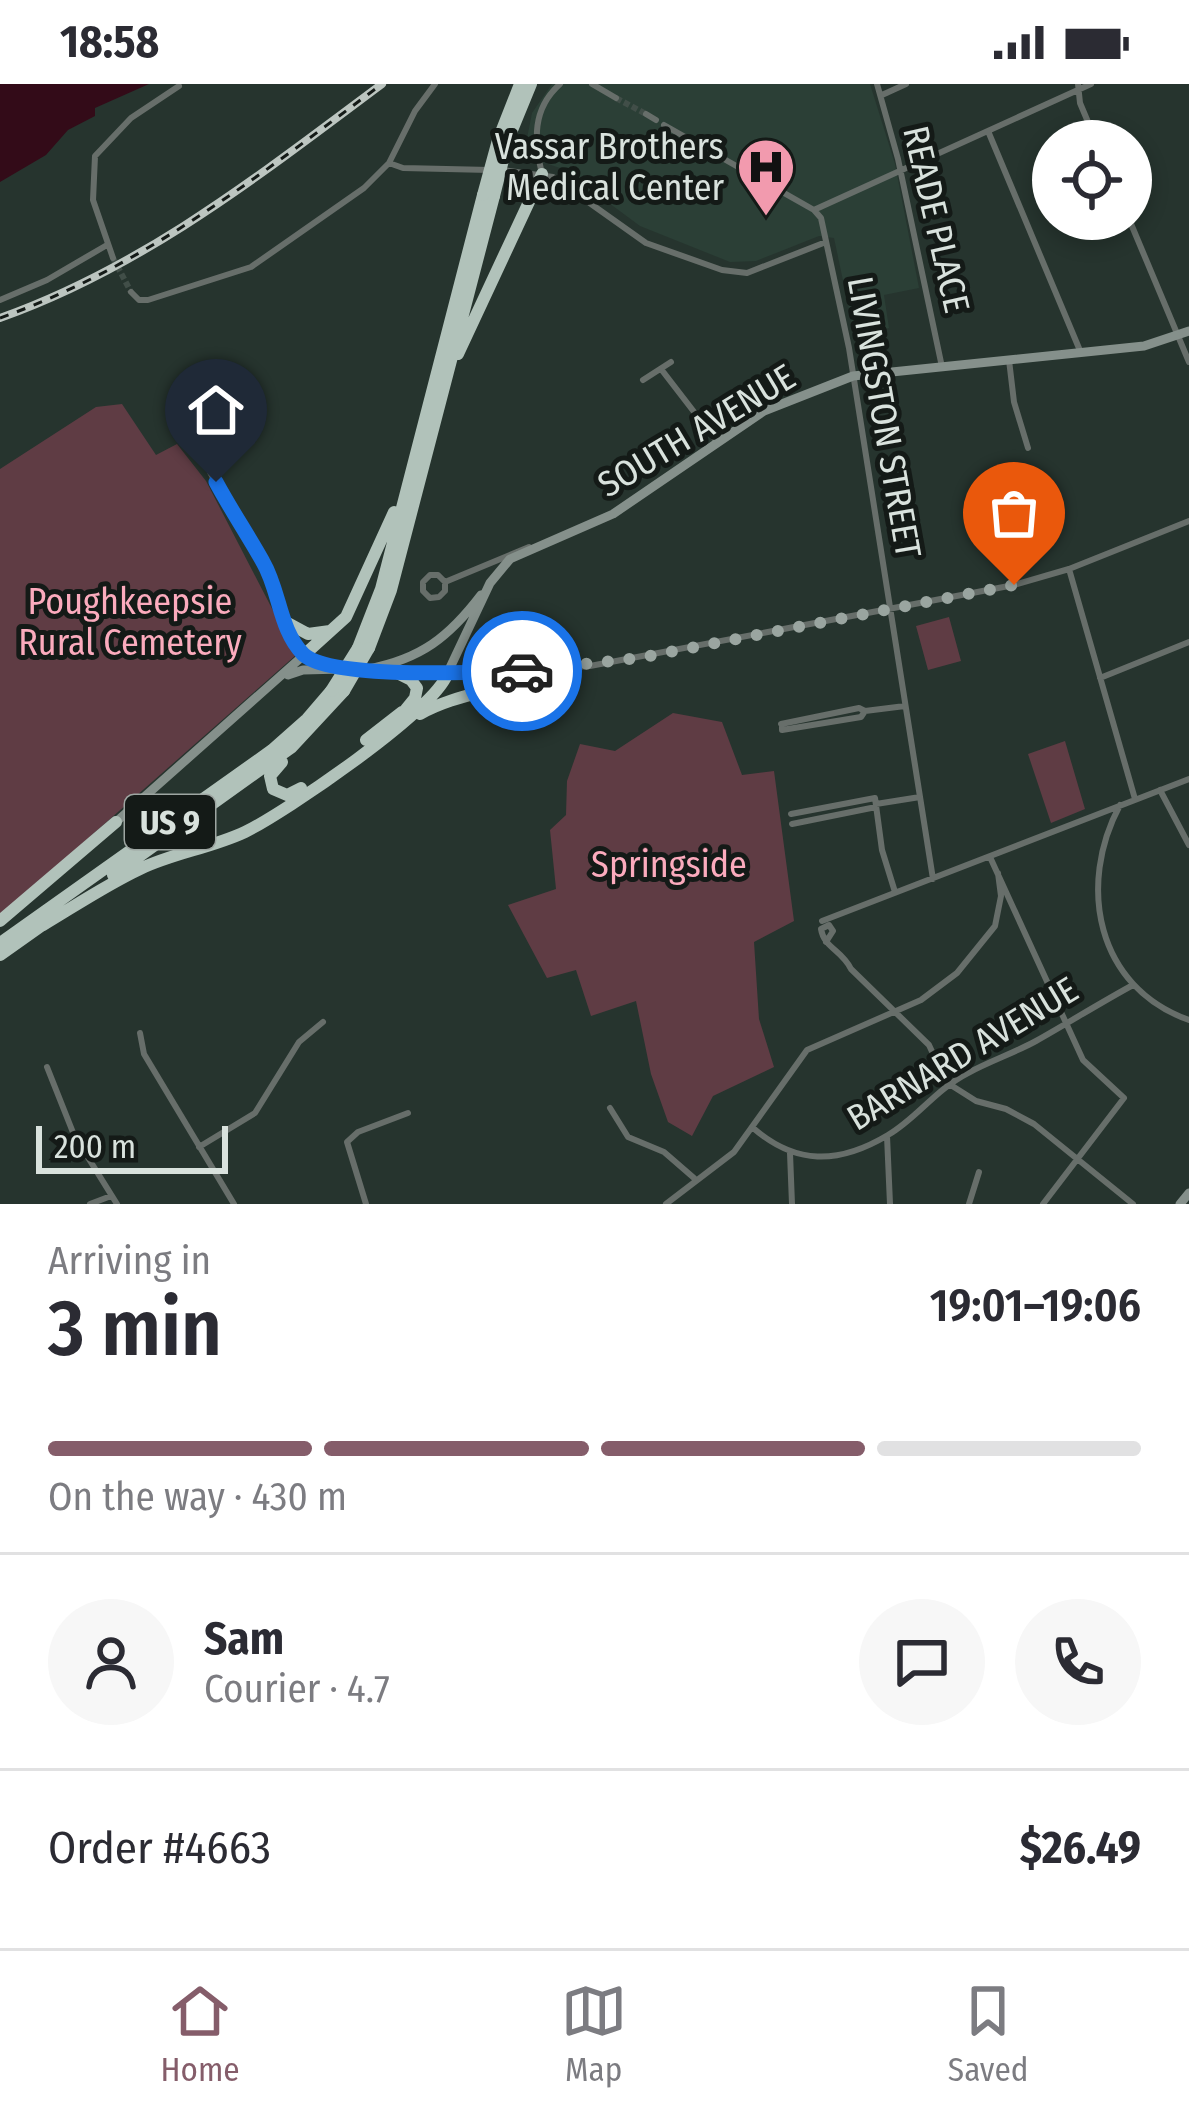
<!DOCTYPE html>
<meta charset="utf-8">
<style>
:root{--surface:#fff;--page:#f7f7f7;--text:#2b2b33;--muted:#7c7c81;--line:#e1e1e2;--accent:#855d6a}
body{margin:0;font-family:"Fira Sans Condensed",sans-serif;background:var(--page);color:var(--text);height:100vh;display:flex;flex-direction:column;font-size:45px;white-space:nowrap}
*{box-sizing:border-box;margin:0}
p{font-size:39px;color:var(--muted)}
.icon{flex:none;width:66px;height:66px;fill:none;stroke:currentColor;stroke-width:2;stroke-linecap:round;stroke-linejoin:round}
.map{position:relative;height:1120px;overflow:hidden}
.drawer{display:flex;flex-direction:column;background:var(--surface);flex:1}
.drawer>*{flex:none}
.fabs{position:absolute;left:1032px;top:36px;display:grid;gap:24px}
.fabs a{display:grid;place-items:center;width:120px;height:120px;border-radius:50%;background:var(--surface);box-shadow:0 6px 18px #0003;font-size:60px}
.scale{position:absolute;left:36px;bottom:30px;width:192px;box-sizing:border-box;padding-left:12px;border:6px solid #d9e2dd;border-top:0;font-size:33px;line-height:42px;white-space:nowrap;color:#d9e2dd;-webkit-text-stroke:9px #141a17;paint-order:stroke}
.pin{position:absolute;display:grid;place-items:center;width:102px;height:102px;color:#fff;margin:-123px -51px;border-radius:50% 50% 50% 0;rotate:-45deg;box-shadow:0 0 12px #0007}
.pin .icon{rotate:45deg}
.courier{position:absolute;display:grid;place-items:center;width:120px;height:120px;margin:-60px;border:9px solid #1a73e8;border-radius:50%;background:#fff;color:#222;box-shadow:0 3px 15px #0007}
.head em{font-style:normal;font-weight:600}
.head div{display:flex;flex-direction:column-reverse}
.head{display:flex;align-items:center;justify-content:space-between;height:204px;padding:0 48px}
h1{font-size:78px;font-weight:600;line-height:90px}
.bar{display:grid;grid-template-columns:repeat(4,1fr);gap:18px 12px;align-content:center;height:144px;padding:0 48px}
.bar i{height:15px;border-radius:9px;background:var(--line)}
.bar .selected{background:var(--accent)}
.bar p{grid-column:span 4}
.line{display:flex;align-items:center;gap:30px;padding:0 48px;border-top:3px solid var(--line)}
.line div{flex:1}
.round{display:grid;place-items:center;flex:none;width:126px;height:126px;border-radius:63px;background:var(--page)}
.status{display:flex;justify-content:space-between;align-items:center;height:84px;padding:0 60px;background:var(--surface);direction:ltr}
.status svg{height:33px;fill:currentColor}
.dock{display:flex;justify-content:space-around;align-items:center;height:168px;border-top:3px solid var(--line);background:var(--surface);font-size:33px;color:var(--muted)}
.dock a{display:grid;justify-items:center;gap:6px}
.dock .selected{color:var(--accent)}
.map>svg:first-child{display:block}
.built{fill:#2b3f36}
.green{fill:#5f3c44}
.water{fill:#330b18}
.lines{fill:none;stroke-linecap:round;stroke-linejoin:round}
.street-tunnel{stroke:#414e48;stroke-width:6;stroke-dasharray:6 3;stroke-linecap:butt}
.street{stroke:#676e6a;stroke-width:6}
.secondary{stroke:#85908b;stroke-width:9}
.highway{stroke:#b1c2ba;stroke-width:12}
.rail-casing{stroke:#bcc5c0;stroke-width:8}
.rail{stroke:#141a17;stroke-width:3;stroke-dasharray:9;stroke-linecap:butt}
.highway-bridge{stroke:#b1c2ba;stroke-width:12}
.done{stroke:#9aa5a0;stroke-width:12;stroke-dasharray:0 21.6}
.route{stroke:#1a73e8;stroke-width:15}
.labels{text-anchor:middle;stroke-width:10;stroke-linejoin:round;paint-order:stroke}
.shield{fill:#141a17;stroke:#9ea6a2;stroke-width:3}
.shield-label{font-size:33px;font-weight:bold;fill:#d9e2dd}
.poi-label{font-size:36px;fill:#d9e2dd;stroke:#141a17;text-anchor:end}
.street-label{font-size:36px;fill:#d9e2dd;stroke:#141a17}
.park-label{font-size:36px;fill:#fbabbd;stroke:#141a17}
</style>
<div class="status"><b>18:58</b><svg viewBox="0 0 49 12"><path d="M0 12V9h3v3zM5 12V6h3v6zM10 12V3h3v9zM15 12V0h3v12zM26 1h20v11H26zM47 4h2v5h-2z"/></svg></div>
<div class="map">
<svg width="1189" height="1120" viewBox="0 0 1189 1120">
<rect width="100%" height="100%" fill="#26342e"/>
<path class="built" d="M552,0H870L895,80L919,204L884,211L889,244L855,253L834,154L819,152L756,177L730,178L640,142L563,85L530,74L527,54L532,29Z"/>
<path class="green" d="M122,320L156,371L177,360L206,397L296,571L0,832V385L96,323Z
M949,533L961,577L928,586L916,542Z
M673,629L722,638L742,691L774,687L794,837L754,858L759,935L774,983L713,1012L692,1052L668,1038L651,990L636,917L591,932L576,886L547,894L508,821L556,805L550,746L566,731L567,697L580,660L615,667Z
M1065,657L1085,725L1051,739L1028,670Z"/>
<path class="water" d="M0,0H149L95,24V32L68,46L46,71L0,98Z"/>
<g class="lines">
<path class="street-tunnel" d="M616,14L646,30
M113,174L131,208"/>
<path class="street" d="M592,0L616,14
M877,0L898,75L942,283
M1078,0L1080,19L1096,57
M882,11L906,0
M646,30L656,36
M664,41L814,126L821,134L849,264L933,795
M988,47L1081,269
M389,79L403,84L490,86
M503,86L553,93L646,159L722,186L747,189L826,158
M542,90C534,56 532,25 560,0
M816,125L1091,0
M1129,135L1189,278
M113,174L93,116L95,72L131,34L179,2
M131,208L139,216H148L251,183L364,104L389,79L415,27L435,0
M0,216L47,196L107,161
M1009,276L1014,318L1028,364
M661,285L718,359
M643,296L671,278
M210,388L241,447L263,476L284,537L299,564L324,582
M1069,485L1135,715
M445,498L438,491H430L423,498V507L430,514L439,513L445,507V498L529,463
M379,586L478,589L590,582L1014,501L1069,485L1189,437
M1100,594L1189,558
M781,640L859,624L865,627L905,622
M782,641V646L861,633L865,627
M1160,706L1189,761
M876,720L920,713
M1120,721C1077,801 1096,903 1189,936
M791,730L875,714L882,766L895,808
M792,740L876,723
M990,773L1083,976L1124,1014L1043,1120
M822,837L1189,695
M826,858L833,847L829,841L821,845C824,864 842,866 851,885L929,961L946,998L976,1017L1006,1025L1034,1040L1133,1120
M140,949L144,970L234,1120
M47,983L74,1051L117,1120
M610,1024L628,1053L664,1068L694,1094
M752,1043C795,1081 838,1081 888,1051C916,1035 935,1006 968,989C990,977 1014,969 1036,957C1068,939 1100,919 1133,901
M887,1052L890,1120
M199,1063L255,1029L299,958L323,938
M790,1069L792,1120
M90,1120L111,1112
M366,1120L347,1058L358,1048L408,1029
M666,1120L734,1068L807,966L921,916L957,889L995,842L1001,812L998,789
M969,1120L979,1088"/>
<path class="secondary" d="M368,585C421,575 449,553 481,511
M448,588L490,499L510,475L613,430L764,327L853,292L1144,262L1189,247
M288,591L303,586L342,585
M116,738L304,571
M1180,1120L1189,1109"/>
<path class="highway" d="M498,56L520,0
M508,56L531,0
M458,270L542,90
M284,537L308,550L330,547
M358,564L381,505L483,111
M369,564L391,506L494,112
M304,571L346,533L394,428
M393,587L411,596L417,604L415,614L406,625
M420,630C459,608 505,607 543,586
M366,656L402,628
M282,678L270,692L273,705L287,711L301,704
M113,791L292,663L344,607
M0,837L116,738
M43,841C75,822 106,801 140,785C173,769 211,764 245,748C284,729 438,625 448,588
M0,859L272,666L307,635L331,607
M0,871L48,837"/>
<g class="rail-casing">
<path id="rail" d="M0,234C144,183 261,90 382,0"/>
</g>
<use href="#rail" class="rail"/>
<path class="highway-bridge" d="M483,111L498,56
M494,112L508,56
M331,607L358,564
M344,607L369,564"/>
</g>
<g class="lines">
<path class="done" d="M522,587L639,574L1014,501"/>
<path class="route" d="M216,398C231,426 248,451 263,478C280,507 279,545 303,570C329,596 481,588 522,587"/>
</g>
<defs>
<g id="hospital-pin" transform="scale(3)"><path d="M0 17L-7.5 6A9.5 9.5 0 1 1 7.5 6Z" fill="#f29aae" stroke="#141a17"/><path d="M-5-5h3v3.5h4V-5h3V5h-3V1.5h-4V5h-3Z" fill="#111"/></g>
</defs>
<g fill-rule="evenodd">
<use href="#hospital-pin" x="766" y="83"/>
</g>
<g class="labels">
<rect class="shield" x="125" y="711" width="90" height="54" rx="9"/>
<g class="shield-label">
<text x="170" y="750">US 9</text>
</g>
<g class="poi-label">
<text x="724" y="75">Vassar Brothers<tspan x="724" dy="41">Medical Center</tspan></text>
</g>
<g class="street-label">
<text transform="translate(937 135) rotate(77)" y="13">READE PLACE</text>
<text transform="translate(885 333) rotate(80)" y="13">LIVINGSTON STREET</text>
<text transform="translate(696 346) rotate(-31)" y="13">SOUTH AVENUE</text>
<text transform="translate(962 969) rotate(-31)" y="13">BARNARD AVENUE</text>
</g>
<g class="park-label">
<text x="130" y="530">Poughkeepsie<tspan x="130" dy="41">Rural Cemetery</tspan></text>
<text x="669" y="793">Springside</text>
</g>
</g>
</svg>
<div class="fabs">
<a><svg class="icon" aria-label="locate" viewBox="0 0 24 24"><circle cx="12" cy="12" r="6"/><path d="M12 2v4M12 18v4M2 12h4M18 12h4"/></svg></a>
</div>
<div class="scale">200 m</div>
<div class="pin" style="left:1014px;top:501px;background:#ea580c"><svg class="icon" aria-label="bag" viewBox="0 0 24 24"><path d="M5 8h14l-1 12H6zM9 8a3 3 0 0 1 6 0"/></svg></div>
<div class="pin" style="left:216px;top:398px;background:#1f2937"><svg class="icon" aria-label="home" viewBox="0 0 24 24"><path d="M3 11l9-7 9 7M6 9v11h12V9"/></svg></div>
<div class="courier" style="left:522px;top:587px"><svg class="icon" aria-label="car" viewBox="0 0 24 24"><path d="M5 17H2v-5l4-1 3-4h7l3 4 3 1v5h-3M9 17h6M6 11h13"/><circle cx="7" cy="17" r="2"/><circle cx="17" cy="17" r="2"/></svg></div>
</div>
<section class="drawer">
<div class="head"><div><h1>3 min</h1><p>Arriving in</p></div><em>19:01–19:06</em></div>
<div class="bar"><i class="selected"></i><i class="selected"></i><i class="selected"></i><i></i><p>On the way · 430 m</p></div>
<div class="line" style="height:216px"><a class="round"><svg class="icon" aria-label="person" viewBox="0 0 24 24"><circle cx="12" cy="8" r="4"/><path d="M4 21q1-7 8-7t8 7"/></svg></a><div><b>Sam</b><p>Courier · 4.7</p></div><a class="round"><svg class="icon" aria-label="chat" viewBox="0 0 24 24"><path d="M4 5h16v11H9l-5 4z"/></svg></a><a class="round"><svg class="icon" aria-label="phone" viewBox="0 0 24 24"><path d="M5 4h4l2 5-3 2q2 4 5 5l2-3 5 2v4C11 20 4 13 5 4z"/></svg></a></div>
<div class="line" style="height:156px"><div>Order #4663</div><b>$26.49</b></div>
</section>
<nav class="dock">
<a class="selected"><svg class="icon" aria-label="home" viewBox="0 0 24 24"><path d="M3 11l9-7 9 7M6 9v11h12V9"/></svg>Home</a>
<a><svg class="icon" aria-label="map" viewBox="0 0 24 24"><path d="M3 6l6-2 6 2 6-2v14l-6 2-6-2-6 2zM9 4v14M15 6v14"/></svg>Map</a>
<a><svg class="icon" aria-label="saved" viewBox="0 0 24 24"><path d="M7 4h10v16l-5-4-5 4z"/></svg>Saved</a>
</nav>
